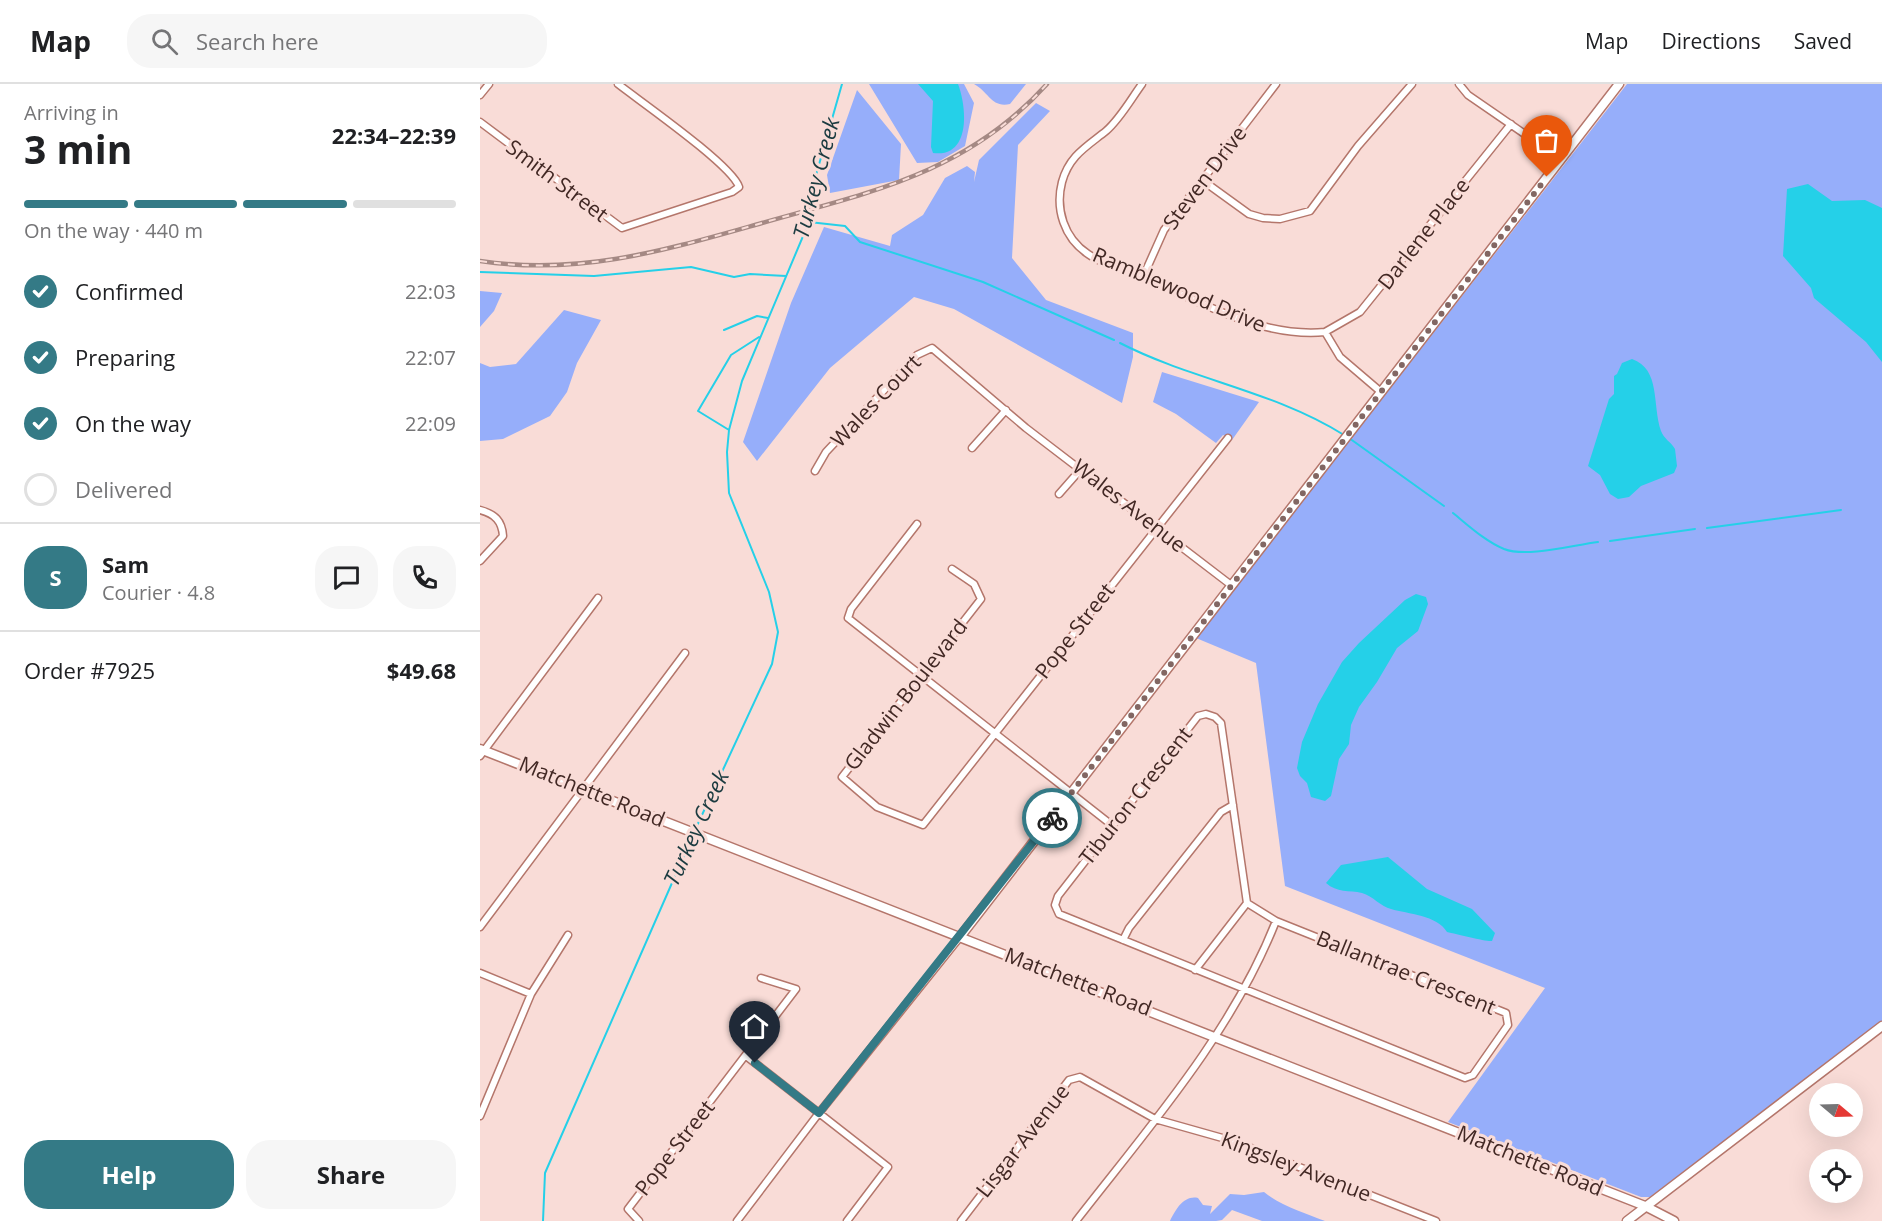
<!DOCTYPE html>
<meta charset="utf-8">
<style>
:root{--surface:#fff;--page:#f6f6f6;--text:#202124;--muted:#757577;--line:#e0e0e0;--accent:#347a86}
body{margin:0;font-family:"Open Sans",sans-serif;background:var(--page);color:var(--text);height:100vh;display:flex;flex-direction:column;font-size:22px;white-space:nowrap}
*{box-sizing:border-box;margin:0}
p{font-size:20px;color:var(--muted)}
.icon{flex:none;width:33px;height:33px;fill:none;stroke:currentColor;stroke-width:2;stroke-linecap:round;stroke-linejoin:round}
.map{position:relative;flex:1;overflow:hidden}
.sheet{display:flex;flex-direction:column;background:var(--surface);width:480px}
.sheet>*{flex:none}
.needle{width:39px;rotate:109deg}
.buttons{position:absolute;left:1329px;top:999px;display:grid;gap:12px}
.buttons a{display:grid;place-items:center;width:54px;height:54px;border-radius:50%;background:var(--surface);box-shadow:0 6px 24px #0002;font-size:30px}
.pin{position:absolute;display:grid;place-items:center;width:51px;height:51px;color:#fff;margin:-62px -26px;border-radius:50% 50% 50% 0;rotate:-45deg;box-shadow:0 0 6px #0007}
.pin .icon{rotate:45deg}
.courier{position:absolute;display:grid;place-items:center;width:60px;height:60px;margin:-30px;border:4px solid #347a86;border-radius:50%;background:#fff;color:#222;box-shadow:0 2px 8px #0007}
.overview em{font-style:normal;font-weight:700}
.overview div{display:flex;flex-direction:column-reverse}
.overview{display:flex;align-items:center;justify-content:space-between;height:102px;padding:0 24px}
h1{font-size:39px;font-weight:700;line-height:45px}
.bar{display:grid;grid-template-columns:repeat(4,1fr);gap:9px 6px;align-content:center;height:72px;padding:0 24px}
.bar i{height:8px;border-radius:4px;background:var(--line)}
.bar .selected{background:var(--accent)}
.bar p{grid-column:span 4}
.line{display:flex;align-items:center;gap:15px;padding:0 24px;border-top:2px solid var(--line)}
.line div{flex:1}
.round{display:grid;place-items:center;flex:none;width:63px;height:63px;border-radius:24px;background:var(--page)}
ol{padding:0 24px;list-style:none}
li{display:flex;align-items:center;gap:18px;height:66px}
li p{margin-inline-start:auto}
li .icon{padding:6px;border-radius:50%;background:var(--accent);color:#fff;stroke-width:4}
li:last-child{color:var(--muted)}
li i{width:33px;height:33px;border:3px solid var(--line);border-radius:50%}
.action{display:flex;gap:12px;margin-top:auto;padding:12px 24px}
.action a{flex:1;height:69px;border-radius:24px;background:var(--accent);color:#fff;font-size:24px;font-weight:700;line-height:69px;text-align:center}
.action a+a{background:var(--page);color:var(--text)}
header{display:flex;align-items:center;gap:36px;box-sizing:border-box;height:84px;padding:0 30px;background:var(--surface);border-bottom:2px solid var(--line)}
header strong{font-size:28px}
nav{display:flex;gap:33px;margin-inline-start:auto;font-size:21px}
.search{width:420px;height:54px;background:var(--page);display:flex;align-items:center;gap:15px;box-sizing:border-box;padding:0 21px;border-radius:24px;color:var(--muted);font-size:22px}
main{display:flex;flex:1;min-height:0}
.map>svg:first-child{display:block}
.green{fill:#96aefa}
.water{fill:#25d0e8}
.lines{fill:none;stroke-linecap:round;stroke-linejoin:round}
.stream{stroke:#25d0e8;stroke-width:2}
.street-casing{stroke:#b4766b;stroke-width:9}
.secondary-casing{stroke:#b4766b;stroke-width:11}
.street{stroke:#fff;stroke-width:6}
.secondary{stroke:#fff;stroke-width:8}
.rail-casing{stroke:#a58984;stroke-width:4.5}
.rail{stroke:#f9dcd7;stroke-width:2;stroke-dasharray:7;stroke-linecap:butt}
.done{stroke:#826763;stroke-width:6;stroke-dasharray:0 10.8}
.route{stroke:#347a86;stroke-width:8}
.labels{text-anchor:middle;stroke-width:6;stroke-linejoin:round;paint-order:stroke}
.street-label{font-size:21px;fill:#422824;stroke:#f9dcd7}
.water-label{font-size:22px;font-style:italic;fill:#1b3b40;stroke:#f9dcd7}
</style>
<header>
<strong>Map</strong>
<div class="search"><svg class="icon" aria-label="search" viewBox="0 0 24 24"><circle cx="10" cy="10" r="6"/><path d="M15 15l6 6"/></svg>Search here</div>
<nav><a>Map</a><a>Directions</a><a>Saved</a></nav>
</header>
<main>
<section class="sheet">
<div class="overview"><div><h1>3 min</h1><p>Arriving in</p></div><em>22:34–22:39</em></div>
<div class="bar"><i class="selected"></i><i class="selected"></i><i class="selected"></i><i></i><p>On the way · 440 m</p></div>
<ol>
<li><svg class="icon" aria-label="check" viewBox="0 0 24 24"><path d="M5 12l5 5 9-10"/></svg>Confirmed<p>22:03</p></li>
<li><svg class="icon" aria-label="check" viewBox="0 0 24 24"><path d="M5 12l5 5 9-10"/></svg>Preparing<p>22:07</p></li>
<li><svg class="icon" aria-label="check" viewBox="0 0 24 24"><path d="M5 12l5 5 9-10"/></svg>On the way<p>22:09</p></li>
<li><i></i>Delivered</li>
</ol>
<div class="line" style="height:108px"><b class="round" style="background:var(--accent);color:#fff">S</b><div><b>Sam</b><p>Courier · 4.8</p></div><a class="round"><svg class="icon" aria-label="chat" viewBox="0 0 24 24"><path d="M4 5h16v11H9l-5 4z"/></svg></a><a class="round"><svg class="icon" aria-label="phone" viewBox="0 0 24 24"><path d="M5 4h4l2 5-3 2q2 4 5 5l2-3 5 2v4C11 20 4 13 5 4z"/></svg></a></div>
<div class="line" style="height:78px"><div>Order #7925</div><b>$49.68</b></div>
<div class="action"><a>Help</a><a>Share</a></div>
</section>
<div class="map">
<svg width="1402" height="1137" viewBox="0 0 1402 1137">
<rect width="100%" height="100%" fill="#f9dcd7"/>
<path class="green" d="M389,0H484L494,19L485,62L458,78L437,79Z
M494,0H546L530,20C511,24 509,8 494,0Z
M1147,0H1402V939L1170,1113H1161L968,1038L1065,904L805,802L776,579L716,554Z
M377,6L421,60L419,96L350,109L347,91Z
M556,19L570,27L538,61L532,174L566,216L653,249V273L642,319L474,225L434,213L350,284L277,377L263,358L311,219L344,143L410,162L412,151L443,131L465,94L487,82L495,88L494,98L499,76Z
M0,207L22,209L14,227L0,243Z
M84,226L121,236L97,279L87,308L70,332L23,355L0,357V279L10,283L36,280Z
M682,288L779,318L752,356L743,351L736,359L696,330L673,318Z
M784,1108C801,1122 825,1129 845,1137H782L752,1126L742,1136L736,1137H690C696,1125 704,1111 718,1114L723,1121L732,1122L730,1130L750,1110L764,1111Z"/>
<path class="water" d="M438,0H478C487,23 491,74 453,69L451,63L453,17Z
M1328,100L1352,117L1385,116L1402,124V278L1386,258L1334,214L1331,204L1303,172L1307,105Z
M1152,275C1181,285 1172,321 1181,347C1184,355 1191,358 1195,365L1197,382L1194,389L1161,402L1149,413L1138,415L1130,410L1120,391L1108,382L1129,315L1134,310V292L1137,290L1142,279Z
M936,510L946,513L948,520L938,547L917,564L897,598L879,623L871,641L869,660L859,675L851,712L845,717L831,713L827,699L820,692L817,684L822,658L838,620L862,578L879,559L925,516Z
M908,773L947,805L992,825L1015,849L1012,857C1007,858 977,850 967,848C957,831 928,830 911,825C901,823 893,812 882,809C869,806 857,809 846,799L861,781Z"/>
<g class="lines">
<path class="stream" d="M329,138L365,142L380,158L503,198L634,256
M0,188L114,192L211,183L254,193L270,190L306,192
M244,246L277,232L288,234
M640,259C712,296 794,307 864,351
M249,346L218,327L251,271L279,253
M869,354L964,422
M973,429C989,442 1005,457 1024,465C1047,474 1093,461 1118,458
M1227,444L1361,426
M1130,457L1215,445
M215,746L292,580L298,548L289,508L249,409L247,368L249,346L262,297L329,138L330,112L362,0
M63,1137L65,1089L213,751"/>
<g class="street-casing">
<path id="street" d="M662,0C651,15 640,35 626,47C606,63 589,72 582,98C575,125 584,154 608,170C625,182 648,187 667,195C723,219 782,254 845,248L860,273L901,308
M979,0L988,11L1081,75
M0,11L9,0
M0,38L142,144L252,108L259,103C252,81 161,18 138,0
M722,96L769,130L783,134L800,135L830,127L878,62L932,0
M663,193L684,146L796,0
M845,248L880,228L1031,40
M492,364L526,326
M335,387L346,368L437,271L452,264L546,344L751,501
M579,410L601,385
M0,426C15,430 22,437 23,452L0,477
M437,440L371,525L368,534L633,742
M472,485L494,500L501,515L362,693L397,723L443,741L748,354
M726,630L735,633L741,639L767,819L796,837L1026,929L1028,941L993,991L985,994L579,830L575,821L578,812L718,632Z
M0,672L118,514
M0,843L205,569
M643,856L649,844L741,728L753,721
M715,886L767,819
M0,889L51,910
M266,972L408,1083L367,1137
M0,1032L51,910L88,851
M159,1137L148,1125L316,905L281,894
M257,1137L339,1029L480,853
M481,1137L589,996L600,993L675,1035L753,1057L956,1137
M596,1137C669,1043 752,949 796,837"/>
</g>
<g class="secondary-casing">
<path id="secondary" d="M0,665L1165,1122L1194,1137
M480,853L1139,0
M1147,1137L1402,942"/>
</g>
<use href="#street" class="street"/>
<use href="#secondary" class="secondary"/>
<g class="rail-casing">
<path id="rail" d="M0,177C101,192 186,166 282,139C391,108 487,89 567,0"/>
</g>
<use href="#rail" class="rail"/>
</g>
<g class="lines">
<path class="done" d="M572,734L1067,93"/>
<path class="route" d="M275,979L339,1029L572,734"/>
</g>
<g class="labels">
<g class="street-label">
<text transform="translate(725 94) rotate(-53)" y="7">Steven Drive</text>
<text transform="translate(77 97) rotate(37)" y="7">Smith Street</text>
<text transform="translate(944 150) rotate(-52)" y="7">Darlene Place</text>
<text transform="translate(699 206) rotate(23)" y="7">Ramblewood Drive</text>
<text transform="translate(396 317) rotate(-46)" y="7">Wales Court</text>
<text transform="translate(649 422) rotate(38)" y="7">Wales Avenue</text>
<text transform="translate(595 547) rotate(-52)" y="7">Pope Street</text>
<text transform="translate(426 611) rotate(-52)" y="7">Gladwin Boulevard</text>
<text transform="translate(112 708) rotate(22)" y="7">Matchette Road</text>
<text transform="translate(656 712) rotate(-52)" y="7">Tiburon Crescent</text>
<text transform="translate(926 889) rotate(22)" y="7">Ballantrae Crescent</text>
<text transform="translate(598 898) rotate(21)" y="7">Matchette Road</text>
<text transform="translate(543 1057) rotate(-52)" y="7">Lisgar Avenue</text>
<text transform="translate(195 1064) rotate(-52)" y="7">Pope Street</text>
<text transform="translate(1050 1077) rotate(22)" y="7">Matchette Road</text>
<text transform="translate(816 1083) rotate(21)" y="7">Kingsley Avenue</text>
</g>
<g class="water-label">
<text transform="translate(336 94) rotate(-75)" y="8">Turkey Creek</text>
<text transform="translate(216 744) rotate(-65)" y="8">Turkey Creek</text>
</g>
</g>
</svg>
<div class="buttons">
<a><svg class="needle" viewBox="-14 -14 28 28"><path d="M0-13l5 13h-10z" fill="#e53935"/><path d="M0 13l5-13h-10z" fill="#757577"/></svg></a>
<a><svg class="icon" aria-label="locate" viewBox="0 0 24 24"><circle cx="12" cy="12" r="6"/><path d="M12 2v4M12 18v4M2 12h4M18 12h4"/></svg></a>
</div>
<div class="pin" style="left:1067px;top:93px;background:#ea580c"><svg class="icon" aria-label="bag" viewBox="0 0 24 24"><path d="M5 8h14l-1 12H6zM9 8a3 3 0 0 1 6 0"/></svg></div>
<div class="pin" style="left:275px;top:979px;background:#1f2937"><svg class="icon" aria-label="home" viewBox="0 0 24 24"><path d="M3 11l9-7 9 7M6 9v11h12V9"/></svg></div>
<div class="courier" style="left:572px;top:734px"><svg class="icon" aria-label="bike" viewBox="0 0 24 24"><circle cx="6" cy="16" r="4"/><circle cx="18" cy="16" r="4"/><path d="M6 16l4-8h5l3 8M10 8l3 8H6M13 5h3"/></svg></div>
</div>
</main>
